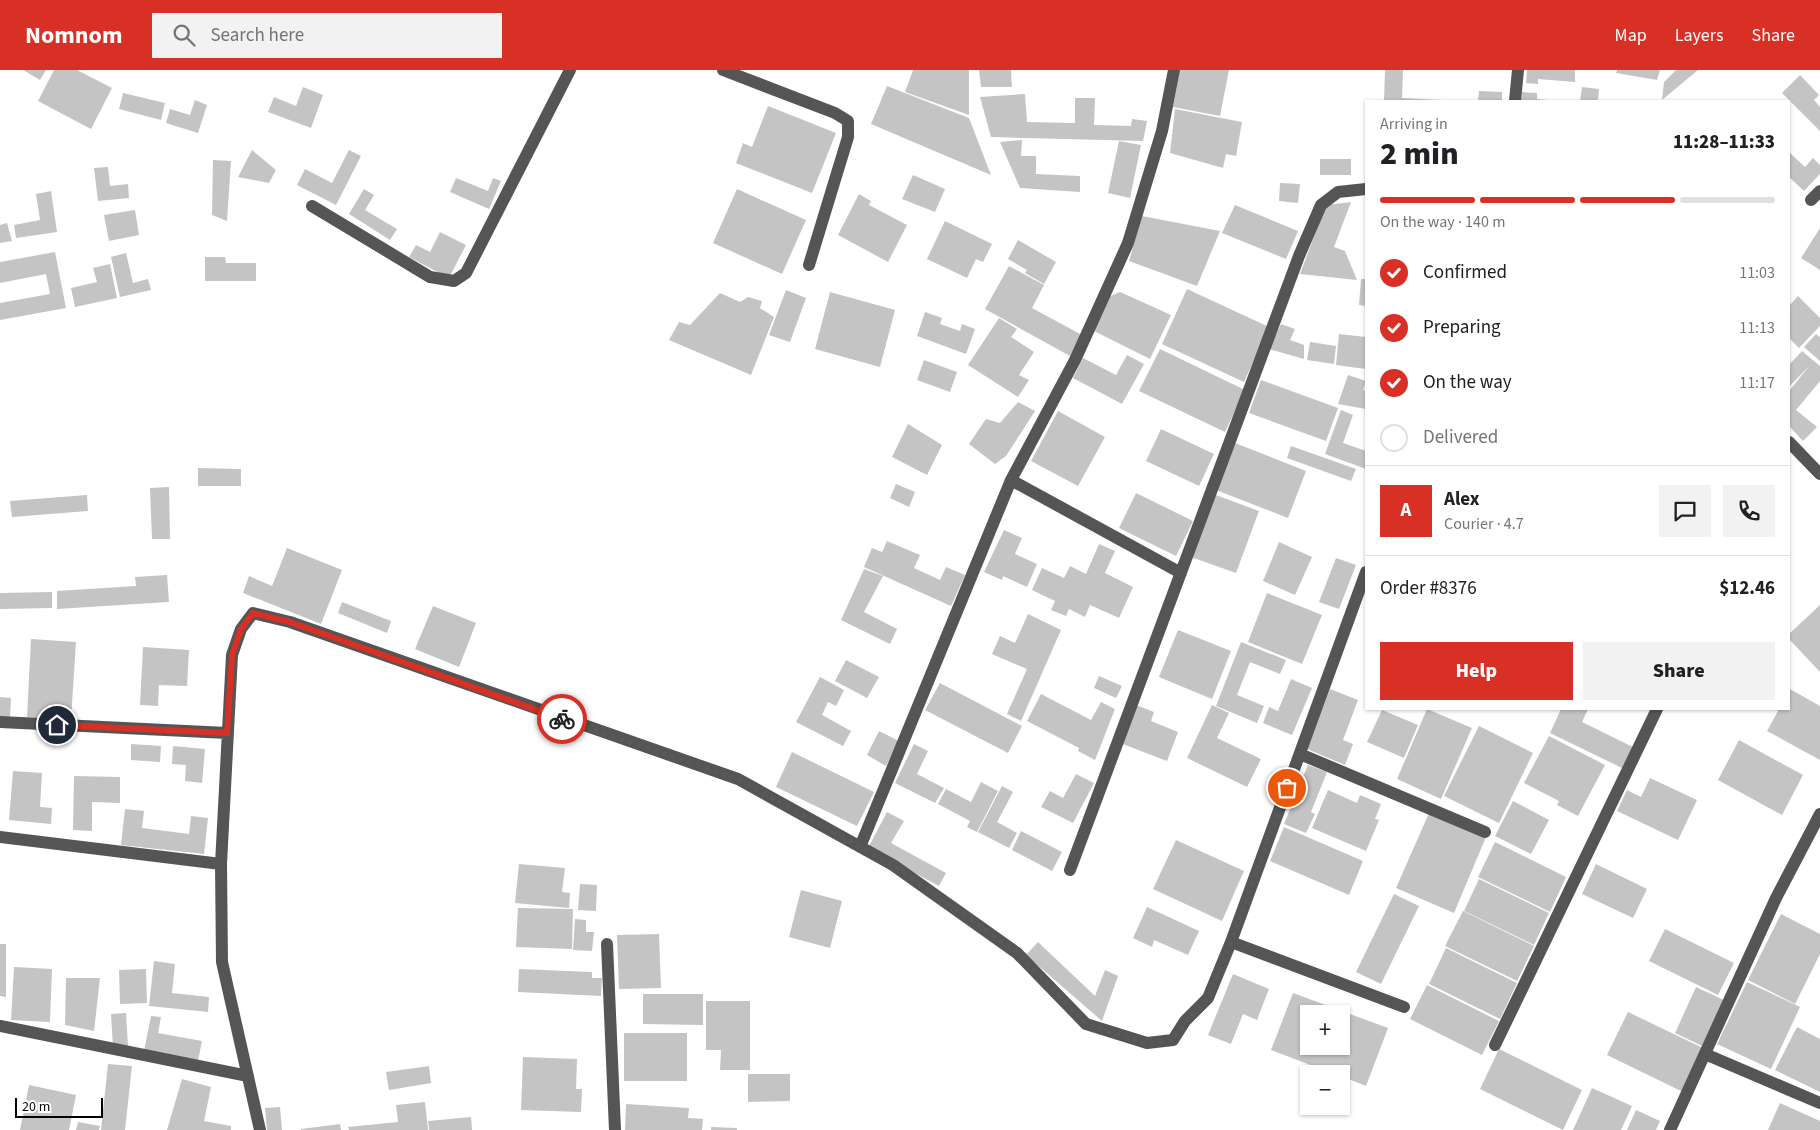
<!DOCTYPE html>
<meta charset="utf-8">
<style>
:root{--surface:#fff;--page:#f2f2f2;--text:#202124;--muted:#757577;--line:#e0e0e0;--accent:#d93025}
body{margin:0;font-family:"Source Sans 3",sans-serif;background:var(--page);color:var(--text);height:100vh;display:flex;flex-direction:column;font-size:19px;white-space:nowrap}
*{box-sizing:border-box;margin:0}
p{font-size:16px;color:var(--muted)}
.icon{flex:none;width:28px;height:28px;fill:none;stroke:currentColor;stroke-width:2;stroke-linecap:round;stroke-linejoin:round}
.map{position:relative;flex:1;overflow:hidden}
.side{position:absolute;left:1365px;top:30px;width:425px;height:610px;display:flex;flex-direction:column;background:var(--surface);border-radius:0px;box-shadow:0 1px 4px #0004}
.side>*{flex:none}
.buttons{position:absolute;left:1300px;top:935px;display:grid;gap:10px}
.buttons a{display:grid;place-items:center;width:50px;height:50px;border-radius:0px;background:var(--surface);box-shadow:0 1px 4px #0004;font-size:25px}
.scale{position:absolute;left:15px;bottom:12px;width:88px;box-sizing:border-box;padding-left:5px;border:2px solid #000;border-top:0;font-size:14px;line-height:18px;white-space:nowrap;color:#000;-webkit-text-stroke:4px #fff;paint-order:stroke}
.pin{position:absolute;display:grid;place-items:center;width:42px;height:42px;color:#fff;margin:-21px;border:2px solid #fff;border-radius:50%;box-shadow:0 1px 5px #0007}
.courier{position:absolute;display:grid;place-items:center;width:50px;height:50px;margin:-25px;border:4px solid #d93025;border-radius:50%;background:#fff;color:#222;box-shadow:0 1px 6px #0007}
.summary em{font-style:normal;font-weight:800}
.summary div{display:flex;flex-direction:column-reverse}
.summary{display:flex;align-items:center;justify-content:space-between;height:85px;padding:0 15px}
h1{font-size:32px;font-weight:800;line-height:38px}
.bar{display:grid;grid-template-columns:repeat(4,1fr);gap:8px 5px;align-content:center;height:60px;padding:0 15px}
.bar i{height:6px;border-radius:4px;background:var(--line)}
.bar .on{background:var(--accent)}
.bar p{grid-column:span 4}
.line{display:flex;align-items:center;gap:12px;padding:0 15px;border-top:1px solid var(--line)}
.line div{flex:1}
.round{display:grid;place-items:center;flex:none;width:52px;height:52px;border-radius:0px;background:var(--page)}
ol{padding:0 15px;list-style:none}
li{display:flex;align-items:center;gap:15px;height:55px}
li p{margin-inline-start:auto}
li .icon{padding:5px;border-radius:50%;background:var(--accent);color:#fff;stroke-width:4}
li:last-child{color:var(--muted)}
li i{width:28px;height:28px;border:2px solid var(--line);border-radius:50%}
.button{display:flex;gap:10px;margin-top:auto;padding:10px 15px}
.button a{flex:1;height:58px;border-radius:0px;background:var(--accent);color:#fff;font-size:20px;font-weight:800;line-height:58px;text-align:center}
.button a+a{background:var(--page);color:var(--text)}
header{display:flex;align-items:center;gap:30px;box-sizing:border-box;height:70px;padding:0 25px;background:var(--accent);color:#fff}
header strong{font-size:24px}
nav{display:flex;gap:28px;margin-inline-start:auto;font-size:18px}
.search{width:350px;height:45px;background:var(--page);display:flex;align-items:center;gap:12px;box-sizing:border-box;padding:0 18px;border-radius:0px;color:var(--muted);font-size:19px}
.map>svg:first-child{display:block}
.building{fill:#c4c4c4;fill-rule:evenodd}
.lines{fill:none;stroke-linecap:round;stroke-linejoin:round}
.minor{stroke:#555;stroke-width:12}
.done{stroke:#595959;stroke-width:5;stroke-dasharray:0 9}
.route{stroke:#d93025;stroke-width:6}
</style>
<header>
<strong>Nomnom</strong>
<div class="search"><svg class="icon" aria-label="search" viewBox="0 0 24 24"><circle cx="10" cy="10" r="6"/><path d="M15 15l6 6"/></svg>Search here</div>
<nav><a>Map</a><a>Layers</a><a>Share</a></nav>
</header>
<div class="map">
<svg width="1820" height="1060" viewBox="0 0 1820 1060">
<rect width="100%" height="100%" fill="#fff"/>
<path class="building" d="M23,0H46L40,10Z
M54,0H77L112,18L91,59L38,31Z
M913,0H969V45L905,22Z
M979,0H1011L1012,17H981Z
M1180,0H1229L1220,46L1173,37Z
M1385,0H1403L1402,28L1443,30V31H1384Z
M1527,0H1575V12L1538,9V14L1526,13Z
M1617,0H1660L1657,10L1616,3Z
M1676,0H1698L1662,30L1664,12Z
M1800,5L1819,25L1814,30L1820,37V61L1782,23Z
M887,16L969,48L991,105L871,54Z
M303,17L323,25L311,58L268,42L274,27L296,36Z
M1582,17L1599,19L1598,31H1580Z
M1479,21L1502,22V31H1478Z
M1522,22L1537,23V29L1549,30V31H1521Z
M123,23L165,33L161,50L119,39Z
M1025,24L1027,52L1075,53V28H1095L1094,55L1131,56L1132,49L1147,51L1143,71L991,67L980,27Z
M195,30L207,35L198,63L166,53L170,39L190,45Z
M768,36L836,63L812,123L736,93L743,73L752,77Z
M1175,39L1242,52L1236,86L1226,84L1223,98L1170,83Z
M1022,70L1021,86H1036V104L1080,106V122L1020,118L1000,72Z
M1119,71L1141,75L1130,128L1108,123Z
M252,80L276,100L269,113L238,107Z
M349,80L361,86L336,135L297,115L305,99L332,113Z
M1789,82L1805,97L1813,88L1820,95V104L1804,121L1789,107Z
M1320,89H1351V105H1320Z
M213,90L231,91L227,151L212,145Z
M108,97L110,116L128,114L129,128L98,131L94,98Z
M913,105L945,119L935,142L902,129Z
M456,108L488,121L493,108L501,111L489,139L450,122Z
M1280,113L1300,114L1298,133L1279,131Z
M364,119L374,125L365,140L397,159L390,170L349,144Z
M737,119L806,150L782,204L713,173Z
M51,121L57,162L16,168L14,155L40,150L36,124Z
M859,124L871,131L869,135L907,155L888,192L838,165Z
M1351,132L1334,177L1345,181L1357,210L1300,204L1326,135Z
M1235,135L1298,161L1286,189L1222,163Z
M135,140L139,165L109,171L104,145Z
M1142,146L1220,161L1197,216L1129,191Z
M945,151L992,174L983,192L976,189L967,208L927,189Z
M7,153L12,171L0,173V155Z
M1820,158V200L1801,188Z
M440,162L466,175L449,208L409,187L416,175L430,182Z
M1018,170L1056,192L1044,214L1025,203L1027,200L1008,189Z
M55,182L66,238L0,250V233L50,224L46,204L0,213V192Z
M126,183L133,213L148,209L151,220L120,227L111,187Z
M205,187H225L226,193H256V211H205Z
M110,194L117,228L75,237L71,218L97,212L93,198Z
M1009,196L1044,215L1032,238L1082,265L1070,286L985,239Z
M1361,209H1366V236L1359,235Z
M1187,219L1269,257L1244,312L1162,274Z
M786,220L806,228L790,272L769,265Z
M830,222L895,240L880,297L815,279Z
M1120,222L1171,245L1150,289L1090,259L1106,228Z
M720,223L740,232L748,227L762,231L760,238L774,247L751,305L669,270L679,252L690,255Z
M1798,226L1820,248V256L1799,278L1789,268V236Z
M925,242L942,248L940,254L960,261L962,254L975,259L966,284L917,266Z
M999,248L1017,259L1011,267L1034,282L1019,305L1029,310L1018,327L968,295Z
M1281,254L1295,259L1290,270L1304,275V289L1269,279Z
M1339,264L1366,267V299L1336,295Z
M1816,264L1820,267V291L1804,277Z
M1310,272L1336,276L1334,294L1307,290Z
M1160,279L1245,320L1225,362L1139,321Z
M1802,281L1820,296V311L1796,340L1817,357L1803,371L1789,356V321L1810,295L1789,317V295Z
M1127,285L1144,294L1122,334L1073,308L1083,288L1116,305Z
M924,290L957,302L950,322L917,310Z
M1348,305L1366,311L1363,320L1366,321V339L1338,334Z
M1261,310L1338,338L1326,371L1249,343Z
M1018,332L1035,341L1006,386L995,394L969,374L986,349L1000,353Z
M1341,340L1353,345L1343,373L1366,381V399L1325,384Z
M1058,341L1105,367L1078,416L1031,391Z
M908,354L942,375L927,405L892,387Z
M1161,359L1214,384L1199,416L1146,391Z
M1235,373L1306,401L1288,448L1216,420Z
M1291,376L1356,399L1351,411L1287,388Z
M198,398L241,399V416H198Z
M896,414L915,422L909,437L890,428Z
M169,417L170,469H152L150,418Z
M1136,423L1193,451L1176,486L1119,458Z
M1213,424L1259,441L1236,503L1191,487Z
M87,425L88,441L12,447L10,431Z
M1004,460L1022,468L1015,484L1037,494L1027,517L1003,506L1002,510L984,502Z
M887,471L920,485L914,498L940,510L946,497L965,505L951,536L864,497L872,478L882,482Z
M1279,472L1312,487L1295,525L1263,511Z
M1099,474L1115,481L1105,503L1133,517L1119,548L1090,535L1085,547L1069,539L1066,546L1051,540L1055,531L1032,520L1042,498L1064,508L1070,496L1086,504Z
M287,478L342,500L321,554L243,523L249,506L272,516Z
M1336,488L1356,495L1339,539L1319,532Z
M864,499L883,506L864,542L897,559L890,574L841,550Z
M167,505L169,532L57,539V521L136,516L135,507Z
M52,522V538L0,539V523Z
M1267,523L1322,545L1302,594L1248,572Z
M342,532L391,551L387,563L338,543Z
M1820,535V602L1789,569V564Z
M433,536L476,553L459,597L415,579Z
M1028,544L1061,560L1021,651L1007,644L1027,599L992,584L1000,566L1015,573Z
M1178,560L1231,581L1212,629L1159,607Z
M31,569L76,572L71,650L27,647Z
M1241,572L1286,590L1280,604L1250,592L1237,625L1264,636L1257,653L1216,636Z
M143,577L189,580L187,616L159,615L158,636L140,635Z
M846,590L879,607L867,628L835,611Z
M1099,606L1122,616L1116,628L1094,618Z
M820,607L844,620L836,636L828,632L822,645L851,661L843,676L796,652Z
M1291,609L1312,618L1292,665L1263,653L1269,637L1278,641Z
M940,613L1022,656L1008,683L925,640Z
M1330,619L1358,630L1343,670L1353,674L1345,695L1307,679Z
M1790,619L1820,636V690L1767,661L1779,639H1789Z
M1041,624L1091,650L1101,632L1115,639L1095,690L1078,681L1079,678L1027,651Z
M0,627L11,628L10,648L0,647Z
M1136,635L1154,642L1151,651L1178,662L1167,691L1120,673Z
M1212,635L1229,643L1217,668L1261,689L1247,717L1187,688Z
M1427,639L1472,658L1441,729L1397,709Z
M1561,639H1588L1582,652L1633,677L1622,698L1550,663Z
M1382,640L1418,655L1404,688L1367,672Z
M1479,656L1533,683L1499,753L1444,726Z
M879,661L899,671L886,696L867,685Z
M1549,666L1605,695L1578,746L1557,735L1559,731L1524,713Z
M1739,670L1803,705L1782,745L1718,710Z
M131,674L161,676L160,692L131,690Z
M914,674L928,681L917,704L944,718L935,733L895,713Z
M173,676L205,679L202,713L185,711L186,695L172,694Z
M792,682L874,722L857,756L776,717Z
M1308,695L1327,702L1311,742L1315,744L1306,763L1284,754Z
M13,701L42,703L40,737L52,738L51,754L9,750Z
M1076,704L1094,713L1073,753L1041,737L1050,721L1063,728Z
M74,706L120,707V733L92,732V761L73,760Z
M1650,708L1697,730L1678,770L1617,741L1627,720L1641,727Z
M981,712L998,721L977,762L967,757L970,751L938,734L946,719L971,732Z
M1002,716L1013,722L997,752L1017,763L1009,778L978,762Z
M1328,720L1357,733L1360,725L1381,734L1375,749L1379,750L1366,781L1312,758Z
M1513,731L1549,750L1531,784L1495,766Z
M125,739L144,741L142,758L189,764L191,746L208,748L204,784L121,775Z
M887,742L904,751L891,773L946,803L939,816L868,778Z
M1429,743L1486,767L1454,843L1396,818Z
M1284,757L1363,791L1349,825L1270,791Z
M1021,761L1062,782L1052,801L1012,780Z
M1176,770L1244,801L1222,851L1153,819Z
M1495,772L1566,807L1550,842L1478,807Z
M519,794L565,798L562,822L570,823L569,838L515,833Z
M1596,794L1647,819L1633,848L1582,824Z
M1479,809L1549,843L1534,875L1464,841Z
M580,814L597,815L596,841L578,840Z
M801,820L842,831L830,878L789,867Z
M1394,824L1419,836L1381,914L1356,902Z
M1147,837L1199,861L1188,885L1154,870L1152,877L1133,868Z
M518,838L573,839L572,879L516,877Z
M1463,841L1534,876L1517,911L1445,876Z
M1781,844L1820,864V884L1795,934L1748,910Z
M575,849L586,850V862H594L592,881L573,880Z
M1665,859L1734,893L1718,925L1649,891Z
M659,864L661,918L619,919L617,865Z
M1038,872L1095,926L1105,900L1118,906L1102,951L1026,885Z
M0,874H6V927L0,926Z
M1446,878L1517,913L1500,949L1429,914Z
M154,891L175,894L172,923L209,927L208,942L149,936Z
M14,897L52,899L50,952L11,950Z
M146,899L147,933L120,934L119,900Z
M519,899L592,902V908H602L601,926L518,922Z
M1233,904L1269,919L1257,950L1243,944L1231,974L1208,965Z
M66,908H100L94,961L65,955Z
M1747,912L1800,937L1771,999L1717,974Z
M1427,915L1499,951L1482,985L1410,949Z
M1696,917L1724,930L1702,976L1675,963Z
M1293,923L1388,958L1366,1016L1341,1006V1004H1334L1271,980ZM1309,944H1341V976H1309Z
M643,924H703V955L643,954Z
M706,931H750V1000H720L721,980H706Z
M1628,942L1705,979L1683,1022L1607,985Z
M126,943L128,976L113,977L111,944Z
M151,946L161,947L158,963L202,971L198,991L144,981Z
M1797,957L1820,969V1022L1775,1000Z
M624,963H687V1011H624Z
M1499,979L1582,1020L1563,1060L1480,1019Z
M523,987L577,989L576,1019H582L581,1042L521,1040Z
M108,994L132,996L125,1060H101Z
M429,996L431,1013L389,1020L386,1002Z
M748,1004H790V1031L748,1032Z
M182,1009L211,1017L204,1051L231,1056V1060H167Z
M29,1015L76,1025L69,1060H20Z
M1592,1018L1632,1036L1621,1060H1573Z
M425,1032L428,1060H349L348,1057L398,1052L396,1035Z
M1780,1033L1820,1051V1060H1768Z
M626,1034L689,1038L688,1048L703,1049L702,1060H625Z
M280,1037L282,1060H267L265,1038Z
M1636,1040L1660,1051L1656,1060H1627Z
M471,1047L472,1060H429L428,1051Z
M78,1052L100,1056L99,1060H76Z
M340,1054L341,1060H301V1059Z
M711,1057L737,1058V1060H711Z"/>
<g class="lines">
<path class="minor" d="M723,0L835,43L848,51V67L809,195
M1515,31L1518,0
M1811,130L1820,121
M312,136L430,207L454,211L466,203L570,0
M1789,372L1820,404
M1011,410L1181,503
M0,652L227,663
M1300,684L1485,762
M0,767L221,794
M860,777L1011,410L1075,290L1128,173L1162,61L1174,0
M1070,800L1299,186L1321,135L1338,122L1366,119
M1231,872L1404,937
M607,874L615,1060
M0,956L248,1006
M1495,975L1657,639
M1705,984L1820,1033
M260,1060L222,892L221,794L232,585L241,559L253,543L290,552L738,709L893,795L1017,883L1086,954L1147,973L1173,970L1185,951L1208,928L1231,872L1366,502
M1670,1060L1776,828L1820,744"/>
</g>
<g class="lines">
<path class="done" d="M562,649L738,709L893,795L1017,882L1086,954L1147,974L1173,970L1186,951L1208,928L1231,872L1287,718"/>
<path class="route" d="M57,655L227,663L232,585L241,559L253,543L290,552L562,649"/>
</g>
</svg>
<div class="buttons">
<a>+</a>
<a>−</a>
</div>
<div class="scale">20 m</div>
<div class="pin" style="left:1287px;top:718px;background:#ea580c"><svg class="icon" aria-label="bag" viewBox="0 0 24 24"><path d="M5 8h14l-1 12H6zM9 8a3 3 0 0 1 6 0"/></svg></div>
<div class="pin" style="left:57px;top:655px;background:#1f2937"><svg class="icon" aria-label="home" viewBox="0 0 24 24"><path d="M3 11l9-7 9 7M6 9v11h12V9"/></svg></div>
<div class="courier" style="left:562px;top:649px"><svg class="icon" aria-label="bike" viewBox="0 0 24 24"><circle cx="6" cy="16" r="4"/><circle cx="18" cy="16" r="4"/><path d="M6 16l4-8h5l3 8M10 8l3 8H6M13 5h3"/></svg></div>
<section class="side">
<div class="summary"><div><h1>2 min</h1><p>Arriving in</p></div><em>11:28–11:33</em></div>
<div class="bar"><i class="on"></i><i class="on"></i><i class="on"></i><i></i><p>On the way · 140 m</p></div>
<ol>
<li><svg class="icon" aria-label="check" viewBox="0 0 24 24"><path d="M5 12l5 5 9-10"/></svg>Confirmed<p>11:03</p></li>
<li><svg class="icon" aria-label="check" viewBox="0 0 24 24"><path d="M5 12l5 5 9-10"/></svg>Preparing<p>11:13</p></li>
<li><svg class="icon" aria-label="check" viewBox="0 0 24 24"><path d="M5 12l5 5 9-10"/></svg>On the way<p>11:17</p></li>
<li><i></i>Delivered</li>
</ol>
<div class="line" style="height:90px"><b class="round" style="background:var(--accent);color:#fff">A</b><div><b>Alex</b><p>Courier · 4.7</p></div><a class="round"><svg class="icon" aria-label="chat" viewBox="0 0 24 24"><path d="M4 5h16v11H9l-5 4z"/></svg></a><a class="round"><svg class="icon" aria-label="phone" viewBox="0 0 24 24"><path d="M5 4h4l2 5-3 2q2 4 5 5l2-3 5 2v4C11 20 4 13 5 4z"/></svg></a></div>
<div class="line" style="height:65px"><div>Order #8376</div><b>$12.46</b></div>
<div class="button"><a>Help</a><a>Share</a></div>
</section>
</div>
